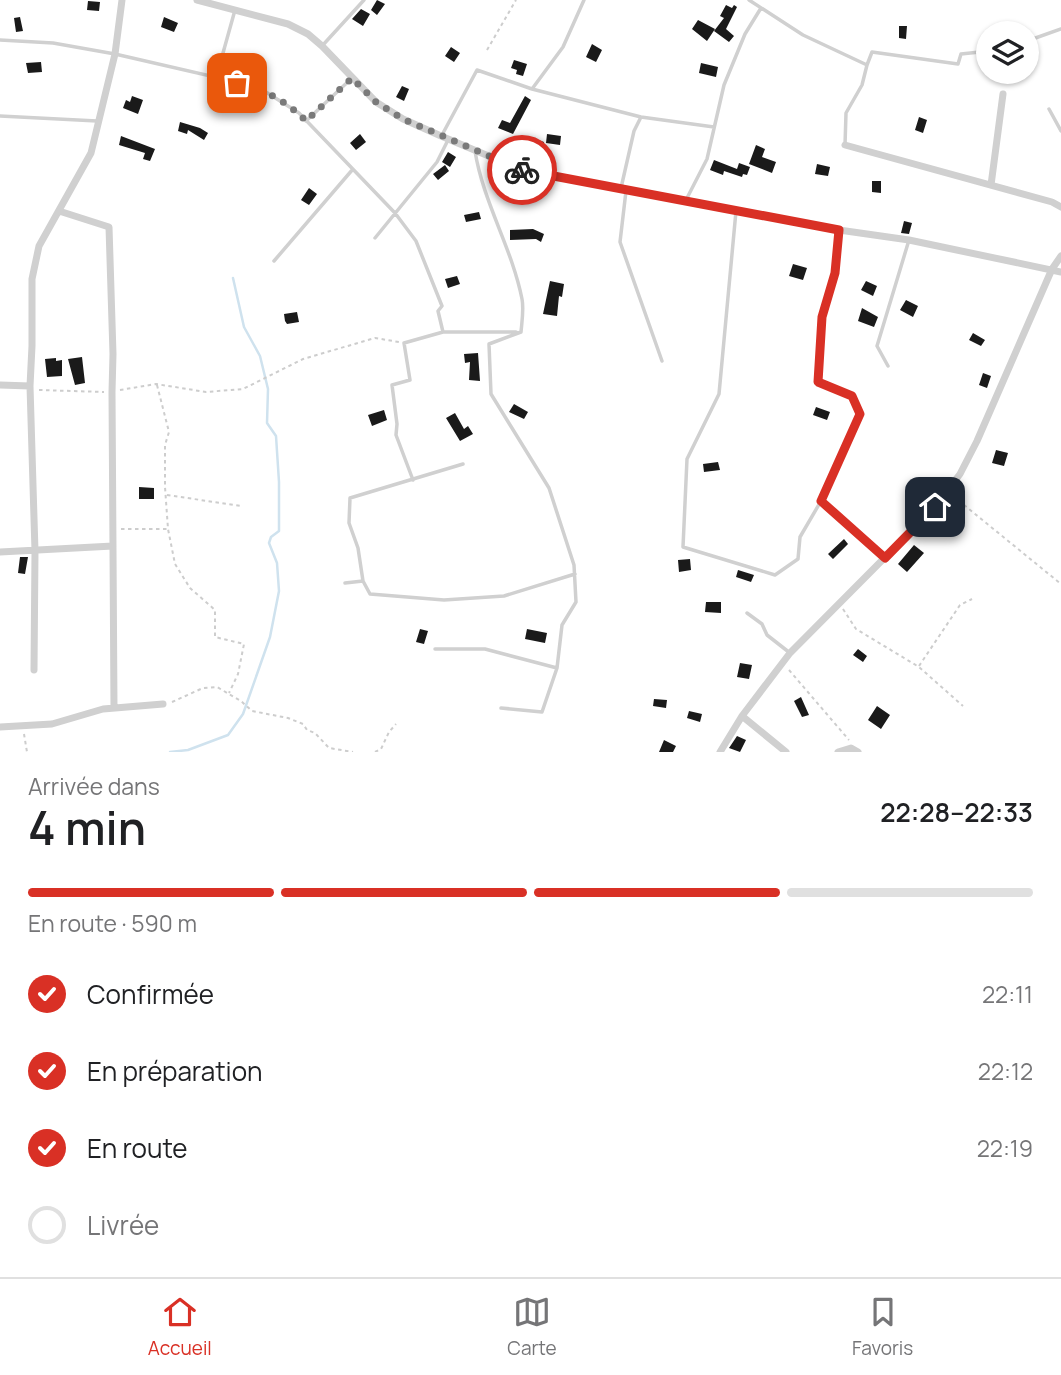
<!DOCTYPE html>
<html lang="fr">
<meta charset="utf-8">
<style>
:root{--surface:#fff;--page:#f6f6f6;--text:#202124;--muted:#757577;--line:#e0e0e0;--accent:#d93025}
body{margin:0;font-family:Manrope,sans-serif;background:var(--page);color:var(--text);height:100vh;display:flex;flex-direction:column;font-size:26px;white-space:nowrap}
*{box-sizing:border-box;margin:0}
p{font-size:23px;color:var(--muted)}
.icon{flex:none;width:38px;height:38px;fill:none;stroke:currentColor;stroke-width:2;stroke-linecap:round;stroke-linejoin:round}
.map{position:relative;height:752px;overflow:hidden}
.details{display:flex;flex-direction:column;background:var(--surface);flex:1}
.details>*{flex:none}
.buttons{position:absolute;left:976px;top:21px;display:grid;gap:14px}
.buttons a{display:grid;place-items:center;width:63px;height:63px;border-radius:50%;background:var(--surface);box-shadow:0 2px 5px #0004;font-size:35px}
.pin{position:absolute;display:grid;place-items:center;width:60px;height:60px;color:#fff;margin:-30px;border-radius:14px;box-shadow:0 4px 10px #0006}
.courier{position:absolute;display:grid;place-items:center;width:70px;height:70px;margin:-35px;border:5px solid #d93025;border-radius:50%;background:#fff;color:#222;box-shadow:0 2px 9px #0007}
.head em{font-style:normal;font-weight:600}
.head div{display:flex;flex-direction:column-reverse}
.head{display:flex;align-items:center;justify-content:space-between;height:119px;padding:0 28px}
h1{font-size:46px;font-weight:600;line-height:52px}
.bar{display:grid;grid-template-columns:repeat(4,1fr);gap:10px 7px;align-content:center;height:84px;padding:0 28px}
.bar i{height:9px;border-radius:5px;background:var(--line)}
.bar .selected{background:var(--accent)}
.bar p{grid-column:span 4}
ol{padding:0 28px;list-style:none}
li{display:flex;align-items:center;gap:21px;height:77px}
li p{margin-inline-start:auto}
li .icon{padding:7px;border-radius:50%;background:var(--accent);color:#fff;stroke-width:4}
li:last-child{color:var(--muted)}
li i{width:38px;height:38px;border:4px solid var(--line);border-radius:50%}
.tabs{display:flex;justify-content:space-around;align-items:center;height:98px;border-top:2px solid var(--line);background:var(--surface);font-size:19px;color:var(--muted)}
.tabs a{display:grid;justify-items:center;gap:4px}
.tabs .selected{color:var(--accent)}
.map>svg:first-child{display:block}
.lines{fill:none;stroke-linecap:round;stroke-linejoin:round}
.stream{stroke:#cfe2ee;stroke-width:2.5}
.building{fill:#1a1a1a}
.path{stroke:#cdcdcd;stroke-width:2;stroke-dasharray:3.5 3.5;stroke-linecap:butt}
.service{stroke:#d0d0d0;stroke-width:3.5}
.minor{stroke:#d0d0d0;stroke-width:7}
.done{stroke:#7a7a7a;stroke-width:7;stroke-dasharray:0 12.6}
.route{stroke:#d93025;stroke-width:9}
</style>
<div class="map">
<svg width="1061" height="752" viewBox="0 0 1061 752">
<rect width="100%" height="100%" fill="#fff"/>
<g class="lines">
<path class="stream" d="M170,752L188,750L228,735L243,714L270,637L279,591L277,563L269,543L271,537L279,531V482L276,436L267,423L268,389L260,356L244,327L233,278"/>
</g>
<path class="building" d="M377,0L385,4L377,15L371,10Z
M88,1L100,2L99,11L87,10Z
M726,5L732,8L734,5L737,7L726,29L734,36L729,42L714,31L724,18L720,16Z
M361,9L370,14L363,26L352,19Z
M20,17L23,31L16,32L14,18Z
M164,17L178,23L174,32L161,27Z
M698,20L715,29L707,41L692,29Z
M899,26H907L906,39L899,38Z
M592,44L602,50L596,62L586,57Z
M451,47L460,53L454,62L445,56Z
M514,60L527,64L523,76L516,74L517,70L511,68Z
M41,62L42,72L28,73L26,63Z
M701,63L718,67L716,77L699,73Z
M402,86L409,89L404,101L396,97Z
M132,96L143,100L138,114L123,108L126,100L130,102Z
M525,96L531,100L513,134L498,128L502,120L510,123Z
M919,117L927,120L923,133L915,130Z
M180,122L200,128L208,133L204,140L188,130L187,134L178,131Z
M360,134L366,142L356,150L350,143Z
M547,134L561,136L560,145L546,143Z
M121,136L155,149L150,161L143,159L145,153L119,145Z
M535,139L544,142L539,155L531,152Z
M756,145L765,149L762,157L776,162L772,173L749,164Z
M448,152L456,157L450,167L442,162Z
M714,160L737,169L739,163L750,167L747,175L743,174L742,177L724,171L723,175L710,170Z
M817,164L830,167L828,176L815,174Z
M445,165L449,171L438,180L433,174Z
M872,181H881V193L872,192Z
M309,188L317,194L309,205L301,200Z
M479,212L481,219L466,222L464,215Z
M904,221L912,223L909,234L901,233Z
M533,229L544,234L541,242L536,239L510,240V230Z
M793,264L807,268L803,280L789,276Z
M457,276L460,284L448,288L445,279Z
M550,281L564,284L562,297L559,296L557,316L543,314Z
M866,281L877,286L873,296L861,290Z
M906,300L918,306L913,317L900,310Z
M862,308L878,317L874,327L858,321Z
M297,312L299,322L287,324L285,321L284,314Z
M973,333L985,340L981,346L969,340Z
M478,353L480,381L469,380L470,362L465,363L464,354Z
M82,357L85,383L75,385L68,359Z
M56,358V361L62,360V376L47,377L45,359Z
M983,373L991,376L987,388L979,385Z
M514,404L528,412L524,419L509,412Z
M816,407L830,412L827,420L813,415Z
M384,410L387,420L372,426L368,415Z
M455,413L464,429L468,426L473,434L460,441L446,418Z
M996,450L1008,453L1004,466L992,463Z
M718,462L720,470L704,472L703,464Z
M139,487L154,488V499H139Z
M844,539L848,544L833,559L828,554Z
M914,545L924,553L907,572L898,564Z
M20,557H28L25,574L18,573Z
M690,559L691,570L679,572L678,560Z
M738,570L754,575L751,582L736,577Z
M706,602H721V613L705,612Z
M420,629L428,631L424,644L416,642Z
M527,629L547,633L545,643L525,639Z
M858,649L867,656L863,662L853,655Z
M740,663L752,665L749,679L737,677Z
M801,697L809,715L802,717L794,701Z
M654,699L667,700L666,708L653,706Z
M877,706L890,715L881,729L868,720Z
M689,711L702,714L700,722L687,718Z
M737,736L746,740L740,752L729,748Z
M664,740L676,746L673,752H659Z"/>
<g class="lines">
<path class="path" d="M487,50L516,0
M157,385L169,432L165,445V487L168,529L175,564L190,588L215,610V637L244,644L238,674L229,693
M39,390L104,392
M120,390L156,384L206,392L243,389L303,359L375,338L399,342
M167,495L241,506
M953,496L1061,584
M121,529H168
M843,609L856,629L919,667L963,706
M919,666L960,605L972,599
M789,670L849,740
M172,702L203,688L217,687L241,701L252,711L288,718L303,724L307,730L315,733L329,748L353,752
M24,734L27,752
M375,752L381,749L389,732L396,724"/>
<path class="service" d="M749,0L803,35L867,65L872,52L958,64L961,54L989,51
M0,40L53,43L115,54L258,87L299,113L395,213L416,241L442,306L438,311L443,332
M1027,41L1061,29
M322,46L364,0
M216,78L235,10
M532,89L641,117L714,127
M1049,109L1061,131
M0,116L97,121
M306,121L352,78
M442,135L477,70L532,89L563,47L584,0
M845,145L846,113L862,85L867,65
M621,188L634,131L641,117
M626,191L620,242L662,361
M686,200L707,159L724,85L745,34L761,8
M736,211L719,394L687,459L683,547L775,575L798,559L800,537L821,501
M839,230L835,273L822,317L818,382L852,396L860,414L821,501L884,556
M375,238L437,162L448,140
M274,261L353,169
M888,366L877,346L909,240
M413,480L396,435L397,424L392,385L410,380L404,343L443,332H516
M363,581L358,548L349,523L350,498L463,464
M345,583L363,581L370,594L444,600L504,596L575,574
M747,613L762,624L767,635L790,653
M435,649H485L557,668L562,625L576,602L574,565L549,488L491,394L489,344L521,332C522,321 524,309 522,299C512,248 483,202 475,151
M501,708L542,712L557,668"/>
<path class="minor" d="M197,0L288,24L308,34L322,46L376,102L403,119L441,136L522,170L839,230L909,240L1061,272
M845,145L1052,202L1061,207
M991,185L1003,94
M59,211L109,227L113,354L112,392L114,708
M0,385L30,386
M0,552L113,546
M34,670L35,551L30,386L32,346V279L39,246L91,153L115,54L122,0
M742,716L786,752
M0,727L52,724L103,709L163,704
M720,752L742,716L790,653L935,507L960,474L977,441L1052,269L1061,256
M838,752L851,748L858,752"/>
</g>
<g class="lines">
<path class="done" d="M237,83C262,88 288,102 306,121L352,78L376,102L403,119L522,170"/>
<path class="route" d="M522,170L839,230L835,273L822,317L818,382L852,396L860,414L821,501L885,558L935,507"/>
</g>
</svg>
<div class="buttons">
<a><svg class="icon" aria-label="layers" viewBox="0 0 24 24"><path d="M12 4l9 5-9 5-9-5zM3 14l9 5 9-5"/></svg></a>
</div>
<div class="pin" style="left:237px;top:83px;background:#ea580c"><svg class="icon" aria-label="bag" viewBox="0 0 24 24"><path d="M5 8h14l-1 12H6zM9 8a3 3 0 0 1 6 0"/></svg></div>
<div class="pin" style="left:935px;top:507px;background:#1f2937"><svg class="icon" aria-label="home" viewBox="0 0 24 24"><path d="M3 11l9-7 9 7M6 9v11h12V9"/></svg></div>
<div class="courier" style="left:522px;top:170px"><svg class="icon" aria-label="bike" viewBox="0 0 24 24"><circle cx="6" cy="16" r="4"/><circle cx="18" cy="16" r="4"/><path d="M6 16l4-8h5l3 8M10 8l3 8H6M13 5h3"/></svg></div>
</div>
<section class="details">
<div class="head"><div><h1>4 min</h1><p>Arrivée dans</p></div><em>22:28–22:33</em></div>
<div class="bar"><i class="selected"></i><i class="selected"></i><i class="selected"></i><i></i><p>En route · 590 m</p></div>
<ol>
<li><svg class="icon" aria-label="check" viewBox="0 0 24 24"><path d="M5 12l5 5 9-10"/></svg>Confirmée<p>22:11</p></li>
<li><svg class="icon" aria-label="check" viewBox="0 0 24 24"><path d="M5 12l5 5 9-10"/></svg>En préparation<p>22:12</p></li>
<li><svg class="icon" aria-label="check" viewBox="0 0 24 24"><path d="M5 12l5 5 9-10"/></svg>En route<p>22:19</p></li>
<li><i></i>Livrée</li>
</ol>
</section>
<nav class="tabs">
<a class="selected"><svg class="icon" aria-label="home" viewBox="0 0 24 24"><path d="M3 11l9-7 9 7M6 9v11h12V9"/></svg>Accueil</a>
<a><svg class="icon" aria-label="map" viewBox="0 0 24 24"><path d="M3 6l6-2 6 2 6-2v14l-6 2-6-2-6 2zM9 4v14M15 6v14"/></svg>Carte</a>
<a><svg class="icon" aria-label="saved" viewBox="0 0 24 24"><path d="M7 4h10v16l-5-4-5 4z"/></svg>Favoris</a>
</nav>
